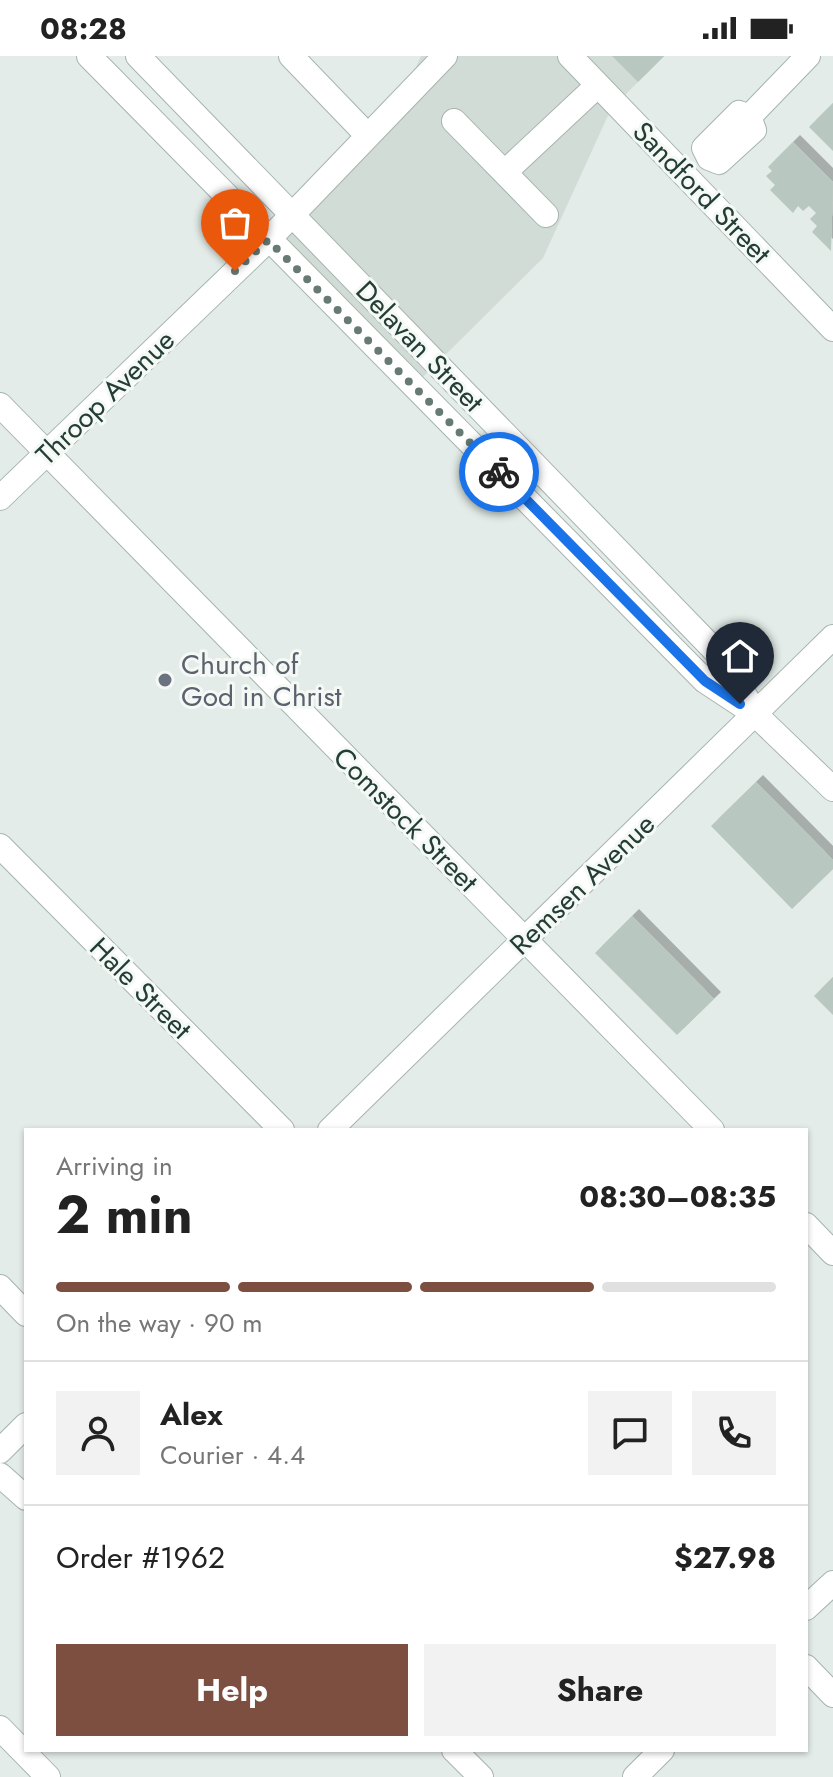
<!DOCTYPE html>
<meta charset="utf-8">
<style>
:root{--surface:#fff;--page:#f2f2f2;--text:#222;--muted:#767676;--line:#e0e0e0;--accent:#7c4f40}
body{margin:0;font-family:Jost,sans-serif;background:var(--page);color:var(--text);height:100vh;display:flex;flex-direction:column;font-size:30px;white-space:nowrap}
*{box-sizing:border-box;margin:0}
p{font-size:26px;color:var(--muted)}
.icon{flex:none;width:44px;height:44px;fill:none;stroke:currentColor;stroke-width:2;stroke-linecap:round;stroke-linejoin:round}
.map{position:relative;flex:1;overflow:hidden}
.panel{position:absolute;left:24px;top:1072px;width:784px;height:624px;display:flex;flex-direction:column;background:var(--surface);border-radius:0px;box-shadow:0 2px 6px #0004}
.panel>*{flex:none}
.pin{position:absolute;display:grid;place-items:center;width:68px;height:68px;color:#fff;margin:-82px -34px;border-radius:50% 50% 50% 0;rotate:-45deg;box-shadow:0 0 8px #0007}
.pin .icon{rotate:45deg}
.courier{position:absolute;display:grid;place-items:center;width:80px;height:80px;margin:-40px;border:6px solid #1a73e8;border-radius:50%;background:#fff;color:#222;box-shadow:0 2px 10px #0007}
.overview em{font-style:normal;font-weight:700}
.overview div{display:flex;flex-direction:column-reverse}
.overview{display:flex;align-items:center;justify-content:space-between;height:136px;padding:0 32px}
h1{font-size:52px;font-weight:700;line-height:60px}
.bar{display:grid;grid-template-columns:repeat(4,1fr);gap:12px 8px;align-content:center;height:96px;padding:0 32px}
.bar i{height:10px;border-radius:6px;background:var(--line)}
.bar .current{background:var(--accent)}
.bar p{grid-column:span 4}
.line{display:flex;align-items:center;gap:20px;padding:0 32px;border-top:2px solid var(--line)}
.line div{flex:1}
.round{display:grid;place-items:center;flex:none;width:84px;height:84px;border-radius:0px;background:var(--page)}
.button{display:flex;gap:16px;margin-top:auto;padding:16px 32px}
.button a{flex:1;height:92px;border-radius:0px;background:var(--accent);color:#fff;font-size:32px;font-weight:700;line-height:92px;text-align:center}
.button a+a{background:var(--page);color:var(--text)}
.status{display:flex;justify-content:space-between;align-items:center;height:56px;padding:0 40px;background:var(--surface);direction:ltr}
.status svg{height:22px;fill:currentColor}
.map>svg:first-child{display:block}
.built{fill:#d2dcd7}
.building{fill:#b9c7c1;filter:url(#shadow)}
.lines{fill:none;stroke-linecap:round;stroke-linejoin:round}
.minor-casing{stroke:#a6b4af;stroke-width:26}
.minor{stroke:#fff;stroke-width:24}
.done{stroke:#677a74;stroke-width:8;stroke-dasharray:0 14.4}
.route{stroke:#1a73e8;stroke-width:10}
.worship-dot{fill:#6b7280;stroke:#f4f9f6;stroke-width:3}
.labels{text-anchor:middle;stroke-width:6;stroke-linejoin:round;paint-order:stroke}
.street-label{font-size:28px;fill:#243d36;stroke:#f4f9f6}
.worship-label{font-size:28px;fill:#5b616d;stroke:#f4f9f6;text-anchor:start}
</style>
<div class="status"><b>08:28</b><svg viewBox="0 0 49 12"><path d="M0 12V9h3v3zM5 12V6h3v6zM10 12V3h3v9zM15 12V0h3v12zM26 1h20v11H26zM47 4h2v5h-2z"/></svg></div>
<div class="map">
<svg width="833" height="1721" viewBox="0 0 833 1721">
<defs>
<filter id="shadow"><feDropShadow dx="7" dy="-7" stdDeviation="0" flood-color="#0004"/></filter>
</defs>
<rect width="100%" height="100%" fill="#e3ece8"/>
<path class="built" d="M421,0H664L611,53L543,202L423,321L276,174L394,59Z"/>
<path class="building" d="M612,0H664L638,26Z
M833,47V95L809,71Z
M793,86L833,126L831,195L812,176L817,170L810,163L816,157L809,150L803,155L798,150L793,157L770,134L775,129L766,120L772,115L768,111Z
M756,726L833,804V813L792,853L711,770Z
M632,860L714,943L677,979L595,897Z
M833,921V959L814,940Z"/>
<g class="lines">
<g class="minor-casing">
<path id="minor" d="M89,0L705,625L755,658L833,733
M138,0L725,605L752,652
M291,0L368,80
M570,0L833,273
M749,61L808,0
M454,65L546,159
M709,102L719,106L754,74L749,61
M709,102L704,92L739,57L749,61
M505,116L598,29
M0,349L712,1074
M0,442L268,184L445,0
M0,790L282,1074
M330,1074L833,581
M806,1169L833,1197
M0,1231L26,1258
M0,1395L26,1369
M0,1419L26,1442
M806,1552L833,1527
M806,1611L833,1639
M0,1672L48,1721
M454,1694L481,1721
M635,1721L662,1694"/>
</g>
<use href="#minor" class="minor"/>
</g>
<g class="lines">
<path class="done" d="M235,215L268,184L499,416"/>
<path class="route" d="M499,416L705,625L740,648"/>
</g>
<circle class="worship-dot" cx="165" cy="624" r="8"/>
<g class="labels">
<g class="street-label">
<text transform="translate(702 136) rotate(46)" y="10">Sandford Street</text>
<text transform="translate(420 290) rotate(46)" y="10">Delavan Street</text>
<text transform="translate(105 341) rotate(-44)" y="10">Throop Avenue</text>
<text transform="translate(406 763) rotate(45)" y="10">Comstock Street</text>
<text transform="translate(582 828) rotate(-44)" y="10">Remsen Avenue</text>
<text transform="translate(141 932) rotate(45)" y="10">Hale Street</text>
</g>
<g class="worship-label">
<text x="181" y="618">Church of<tspan x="181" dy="32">God in Christ</tspan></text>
</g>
</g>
</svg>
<div class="pin" style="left:235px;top:215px;background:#ea580c"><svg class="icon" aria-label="bag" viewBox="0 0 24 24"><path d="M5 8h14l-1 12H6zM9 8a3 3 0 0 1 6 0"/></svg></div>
<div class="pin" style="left:740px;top:648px;background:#1f2937"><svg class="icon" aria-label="home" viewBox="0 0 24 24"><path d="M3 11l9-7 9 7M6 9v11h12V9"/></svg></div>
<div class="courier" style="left:499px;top:416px"><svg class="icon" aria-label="bike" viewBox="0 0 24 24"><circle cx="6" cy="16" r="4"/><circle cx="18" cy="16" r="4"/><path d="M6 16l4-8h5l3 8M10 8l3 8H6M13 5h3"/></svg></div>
<section class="panel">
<div class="overview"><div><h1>2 min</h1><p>Arriving in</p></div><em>08:30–08:35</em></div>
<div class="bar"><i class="current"></i><i class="current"></i><i class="current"></i><i></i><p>On the way · 90 m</p></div>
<div class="line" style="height:144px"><a class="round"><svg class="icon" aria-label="person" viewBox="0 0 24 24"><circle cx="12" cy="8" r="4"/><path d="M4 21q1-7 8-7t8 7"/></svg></a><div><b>Alex</b><p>Courier · 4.4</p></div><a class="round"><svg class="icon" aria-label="chat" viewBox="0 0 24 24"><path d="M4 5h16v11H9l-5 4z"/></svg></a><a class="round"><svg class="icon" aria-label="phone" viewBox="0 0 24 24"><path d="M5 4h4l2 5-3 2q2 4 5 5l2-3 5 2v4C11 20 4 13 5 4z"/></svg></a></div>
<div class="line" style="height:104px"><div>Order #1962</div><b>$27.98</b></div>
<div class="button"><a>Help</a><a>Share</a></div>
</section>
</div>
